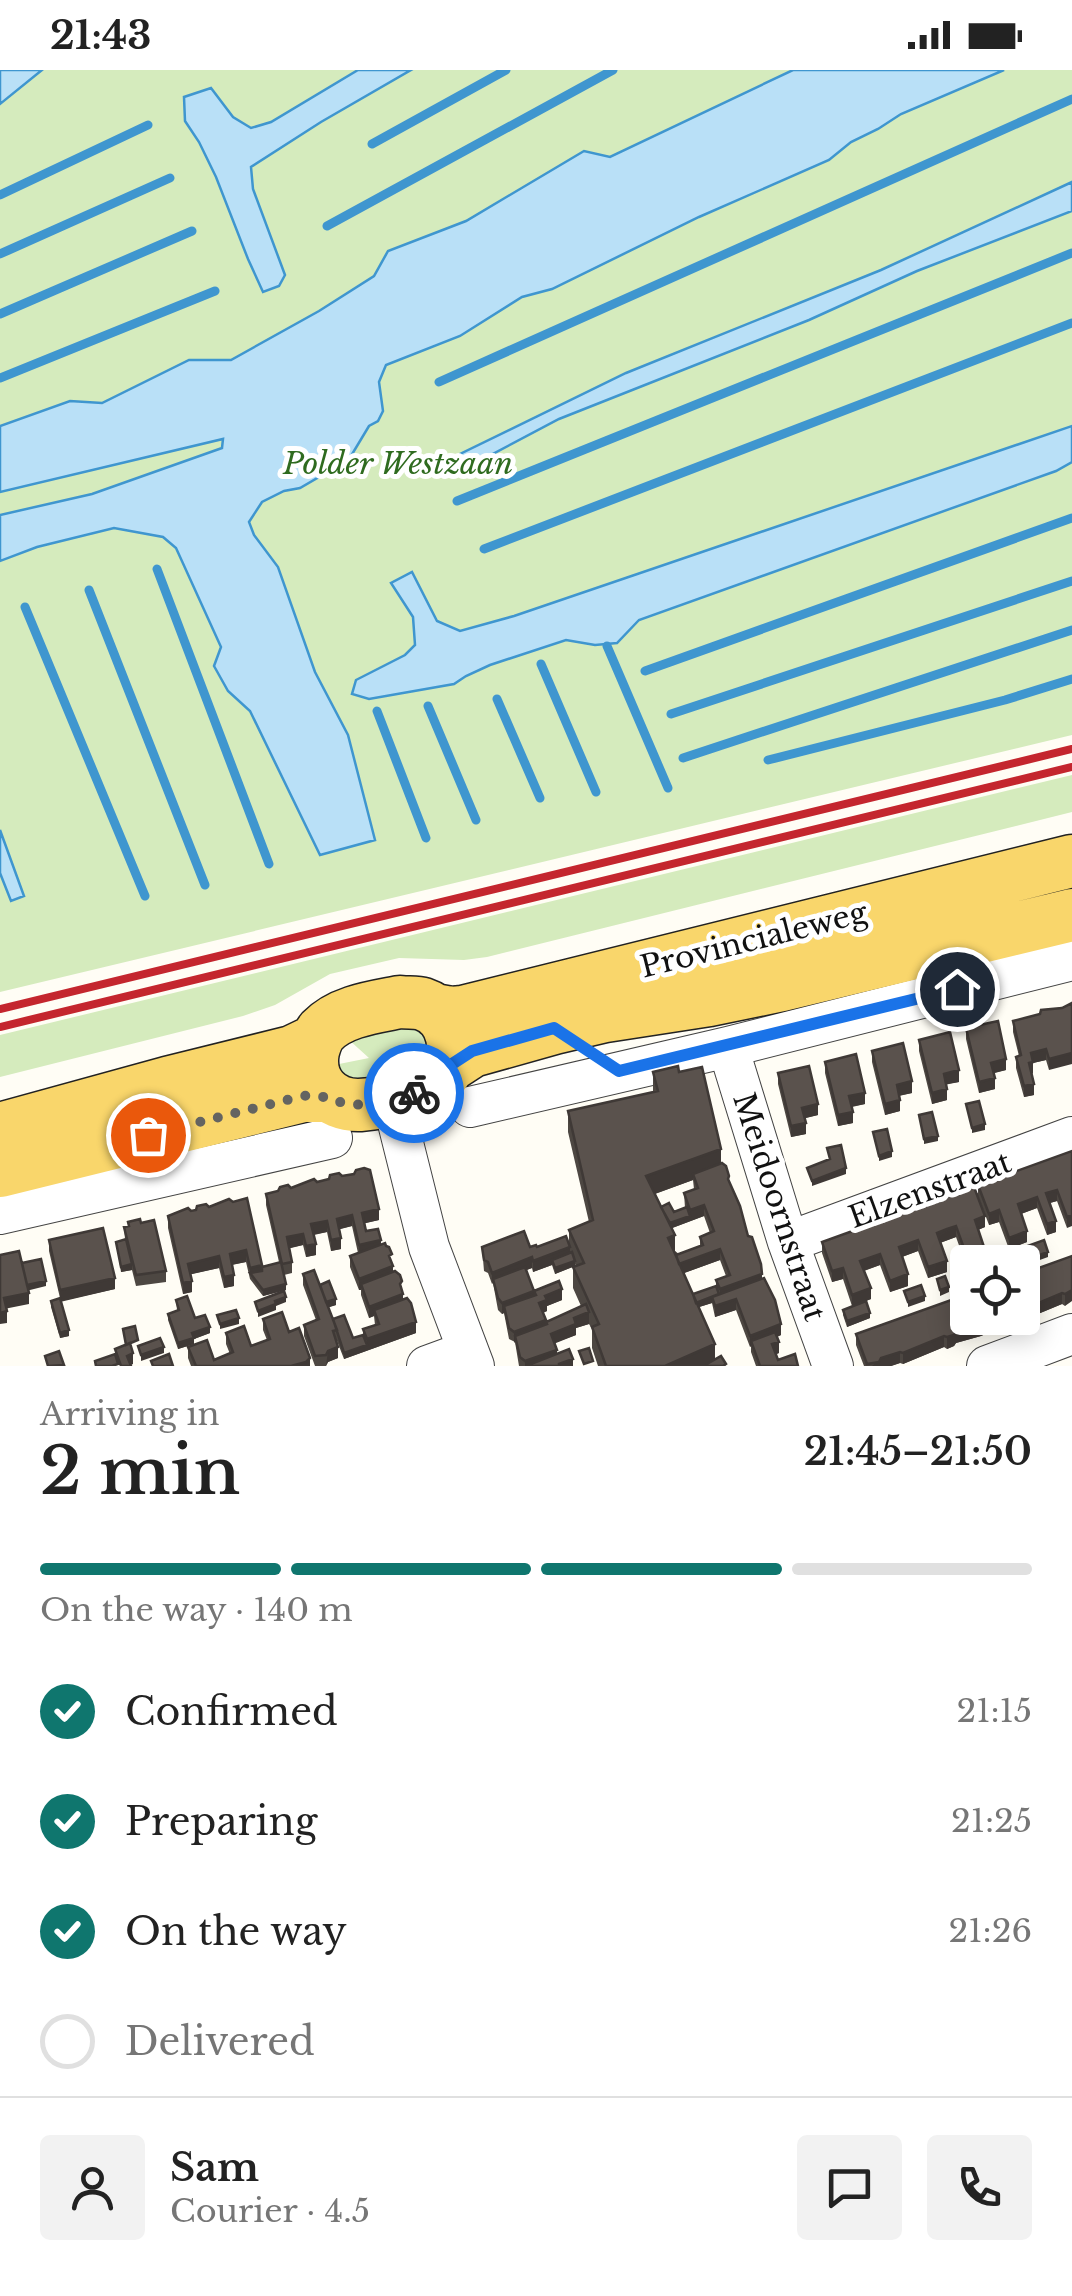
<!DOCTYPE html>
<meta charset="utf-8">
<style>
:root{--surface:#fff;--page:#f2f2f2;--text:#222;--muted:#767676;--line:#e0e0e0;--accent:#0f766e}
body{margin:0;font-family:"Libre Baskerville",serif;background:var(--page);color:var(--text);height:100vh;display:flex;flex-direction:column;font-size:38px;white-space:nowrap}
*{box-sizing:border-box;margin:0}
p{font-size:32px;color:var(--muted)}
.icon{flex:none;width:55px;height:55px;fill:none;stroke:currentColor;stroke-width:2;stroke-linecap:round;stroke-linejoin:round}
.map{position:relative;height:1296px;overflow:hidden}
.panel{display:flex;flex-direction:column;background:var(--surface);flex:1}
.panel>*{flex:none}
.controls{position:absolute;left:950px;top:1175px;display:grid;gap:20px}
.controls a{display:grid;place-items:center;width:90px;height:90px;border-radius:10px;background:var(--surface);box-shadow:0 5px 25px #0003;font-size:50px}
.pin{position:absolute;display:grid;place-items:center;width:85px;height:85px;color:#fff;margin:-42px;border:5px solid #fff;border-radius:50%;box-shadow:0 2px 10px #0007}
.courier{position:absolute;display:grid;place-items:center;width:100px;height:100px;margin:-50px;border:8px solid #1a73e8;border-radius:50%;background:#fff;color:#222;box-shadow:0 2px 12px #0007}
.overview em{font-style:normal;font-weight:600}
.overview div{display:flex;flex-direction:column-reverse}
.overview{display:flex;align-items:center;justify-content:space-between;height:170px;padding:0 40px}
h1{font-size:65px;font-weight:600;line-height:75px}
.bar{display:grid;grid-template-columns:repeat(4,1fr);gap:15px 10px;align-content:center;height:120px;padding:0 40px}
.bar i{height:12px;border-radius:8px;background:var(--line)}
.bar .active{background:var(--accent)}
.bar p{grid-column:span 4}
.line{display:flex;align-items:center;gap:25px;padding:0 40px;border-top:2px solid var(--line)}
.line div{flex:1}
.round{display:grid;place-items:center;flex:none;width:105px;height:105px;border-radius:10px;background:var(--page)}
ol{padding:0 40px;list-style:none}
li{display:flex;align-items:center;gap:30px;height:110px}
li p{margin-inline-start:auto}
li .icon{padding:10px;border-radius:50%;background:var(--accent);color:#fff;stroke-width:4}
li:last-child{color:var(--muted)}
li i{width:55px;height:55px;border:5px solid var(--line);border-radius:50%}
.status{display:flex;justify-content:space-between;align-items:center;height:70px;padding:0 50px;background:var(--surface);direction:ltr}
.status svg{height:28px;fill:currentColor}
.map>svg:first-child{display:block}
.green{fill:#d5ebbd}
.water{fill:#b9e0f7;stroke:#3f96cf;stroke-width:2.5}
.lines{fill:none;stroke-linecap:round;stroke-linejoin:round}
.stream{stroke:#3f96cf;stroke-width:9}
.minor-casing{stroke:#444;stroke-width:42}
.major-casing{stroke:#222;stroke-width:55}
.minor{stroke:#fff;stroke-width:40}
.major{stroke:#f9d66b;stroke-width:52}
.rail{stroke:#c4262e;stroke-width:8}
.wall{fill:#4d4742;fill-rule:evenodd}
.shaded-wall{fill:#3f3936}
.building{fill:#5a524d;stroke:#3f3936;stroke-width:2.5}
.done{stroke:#646461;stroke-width:10;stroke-dasharray:0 18}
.route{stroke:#1a73e8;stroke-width:12}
.labels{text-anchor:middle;stroke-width:10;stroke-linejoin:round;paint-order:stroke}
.park-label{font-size:30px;font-style:italic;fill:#2f6b1f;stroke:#fff}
.street-label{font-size:30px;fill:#111;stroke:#fff}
</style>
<div class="status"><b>21:43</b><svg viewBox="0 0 49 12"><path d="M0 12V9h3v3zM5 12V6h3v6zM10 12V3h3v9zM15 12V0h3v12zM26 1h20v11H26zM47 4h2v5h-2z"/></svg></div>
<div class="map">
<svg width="1072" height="1296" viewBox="0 0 1072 1296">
<rect width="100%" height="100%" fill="#fffdf5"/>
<path class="green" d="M0,0H1072V665L0,922Z
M1072,705V742L487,887L464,890L399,888L330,904L275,935L243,946L0,1007V965Z
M419,955L433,971L418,1000L352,1013L334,995L369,988L348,969Z"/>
<path class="water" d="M0,0H42L0,34Z
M358,0H411L321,52L251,97L253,119L285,205L279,216L263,222L248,189L216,107L199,72L185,51L184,27L211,18L233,47L251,58L271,52Z
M793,0H1004L901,44L878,59L851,72L829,90L699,147L552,219L522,227L460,266L386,295L379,312L383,341L378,351L369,356L351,386L337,393L332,403H326L300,418L284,421L262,432L249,452L254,465L278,497L315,602L348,665L375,770L320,785L250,641L228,621L214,596L221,577L176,478L163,467L114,458L37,477L0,491V445L92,424L222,378L223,369L0,422V356L70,331L102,333L189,290H231L319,241L374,206L388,181L466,151L584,81L610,87Z
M1072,112V141L917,201L809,250L559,349L468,397L460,384L626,303L881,200Z
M1072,356V392L1056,401L639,550L617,573L595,575L566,570L490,595L466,606L454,614L369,629L352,624L356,610L405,585L415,575L413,547L391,513L412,502L437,551L460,561L514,546Z
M0,760L24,826L11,831L0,803Z"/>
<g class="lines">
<path class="stream" d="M372,74L506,0
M0,125L148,55
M327,156L613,0
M0,184L170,108
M0,244L192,161
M0,308L215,221
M439,312L1072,29
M457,431L1072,183
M484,479L1072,253
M157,499L269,794
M89,520L205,815
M25,537L145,826
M607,576L668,718
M541,594L596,722
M645,601L1072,448
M497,629L540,728
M428,636L476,750
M377,641L426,768
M671,644L1072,511
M683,688L1072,560
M768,690L1005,630L1072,609"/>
<g class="minor-casing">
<path id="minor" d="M728,977L788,1172L833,1296
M392,1029L429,1177L474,1296
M470,1037L728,977L1072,890
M0,1144L332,1068
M788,1172L1072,1067
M427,1296L468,1281
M987,1296L1072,1264"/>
</g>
<g class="major-casing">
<path id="major" d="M400,932C408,933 416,932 423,934C455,945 463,986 439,1009C421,1026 385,1033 360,1035C329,1036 307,1012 313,981C315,973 317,967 322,961C341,941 375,937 400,932Z
M435,940L452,943L463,942L1072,791
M449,996L472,981L554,958L605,946L709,930L782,915L1072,845
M0,1059L167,1013L292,982L315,971
M0,1101L303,1026H327"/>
</g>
<use href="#minor" class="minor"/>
<use href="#major" class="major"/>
<path class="rail" d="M0,939L1072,679
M0,957L1072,697"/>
</g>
<path class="wall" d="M1062,938L1049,1000L1046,990L1033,993V1003L1032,1004L1034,1025L1024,1027L1016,998V987L1019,986L1013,962V951Z
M966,958L1006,1000L993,1003L995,1019L979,1023L966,969Z
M919,970L959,1012L946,1014L947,1030L932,1034L919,981Z
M872,981L912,1023L899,1026L900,1041L885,1045L872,992Z
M825,992L865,1034L852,1037L853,1053L838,1056L825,1003Z
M653,1002H679L729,1113L748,1166L781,1265L777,1267L779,1283L776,1284L778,1290L798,1296H756L751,1282V1276L750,1277L736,1240L715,1247L712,1233L699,1237L715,1289L726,1296H598L592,1278V1259L589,1254L576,1258V1265L554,1273L557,1284L573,1296H519L515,1272L509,1269L504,1243L502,1244L498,1240L493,1213L492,1214L488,1203L484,1201L482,1177H537L569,1173V1160L589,1152L568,1062V1041L653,1022ZM693,1110L694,1119L684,1123L685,1138L674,1142L661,1137L655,1124ZM704,1146L710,1163L700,1167V1176L679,1184L675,1181L672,1158ZM720,1190L726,1206L716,1210V1216L693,1224L684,1203ZM575,1194L576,1196L573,1197V1218L581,1236L546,1252V1255L543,1243L547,1241V1236L562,1230L534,1221V1225L526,1200L532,1198L533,1202L552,1195L555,1204L575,1196Z
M778,1003L818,1045L805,1048L806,1064L791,1067L778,1014Z
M1072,1081L1067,1158L1057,1131L1050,1133L1056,1162L1047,1165L1037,1138L1021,1144L1027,1172L1009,1179L999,1152L989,1155L978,1126V1115Z
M317,1112L379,1150L365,1153L366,1161L381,1175L392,1192L393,1202L402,1221L403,1229L416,1263L344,1289L337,1271L338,1288L328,1292L326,1296H315L304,1266V1255L316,1250L303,1215V1204L320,1215L336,1235L328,1237L333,1249L353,1268L363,1265V1259L375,1255L374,1246L369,1248L361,1225V1220H359L350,1197V1186L358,1183L352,1156L339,1159L341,1179L331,1181L327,1162L314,1165L316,1185L306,1187L303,1175L289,1178L292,1192V1203L284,1205L286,1220L263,1226L250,1209L246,1192L232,1195L234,1216L224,1218L219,1198L191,1204L192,1222L183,1224L168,1158V1146L209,1137L262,1197L279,1192L266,1135V1124Z
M974,1117L985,1157L978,1160L984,1188L968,1192L966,1195L956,1167L940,1173L947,1202L928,1208L918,1181L902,1187L908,1216L890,1222L880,1195L864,1201L871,1229L866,1231L870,1248L847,1257L843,1245V1240L852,1236L843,1209L832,1212L822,1183V1172Z
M128,1152L166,1201V1212L136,1216L132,1200L121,1202L116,1172L125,1169L124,1157L128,1156Z
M49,1170L115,1219L61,1231L69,1266L60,1268L51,1237V1231L60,1228L49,1181Z
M1072,1186L1065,1236L1062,1234L1021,1251L1018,1250L1007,1254L1005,1248H1022Z
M176,1230L210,1263L194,1269V1274L178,1279L168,1250V1244L177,1240Z
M1003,1248V1256L981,1266L956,1273L954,1276L947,1279L944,1277L903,1294L900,1293L891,1296H864L856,1275V1264Z
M263,1249L289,1262L310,1296H191L188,1288V1277L214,1290L230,1284L226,1274V1263L251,1276L267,1270L263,1260Z"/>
<path class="shaded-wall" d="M1072,972V994L1049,1000V989Z
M1046,979V990L1033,993V1003L1029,1004L1031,983Z
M1006,989V1000L991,1004V993Z
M959,1000V1012L944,1015V1004Z
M995,1008V1019L979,1023V1012Z
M912,1011V1023L897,1026V1015Z
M1034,1014V1025L1024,1027V1016Z
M947,1019V1030L932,1034V1023Z
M865,1023V1034L849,1037V1026Z
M900,1030V1041L885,1045V1034Z
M818,1034V1045L802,1049V1038Z
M853,1042V1053L838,1056V1045Z
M806,1053V1064L791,1067V1056Z
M985,1054V1060L972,1063V1058Z
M938,1066V1071L924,1074V1069Z
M721,1079V1100L693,1104V1110L646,1127V1106Z
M892,1081V1087L879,1091V1086Z
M846,1098V1104L812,1116V1111Z
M1057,1120V1131L1046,1134V1123Z
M1037,1127V1138L1018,1145V1134Z
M704,1135V1146L667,1160V1154L690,1146V1140Z
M379,1139V1150L362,1154V1143Z
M999,1140V1152L989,1155V1144Z
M352,1145V1156L337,1160V1149Z
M1072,1145V1156L1067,1158V1147Z
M985,1146V1157L975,1161V1150Z
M327,1151V1162L311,1165V1154Z
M1056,1151V1162L1047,1165V1154Z
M956,1156V1167L937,1174V1163Z
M1027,1161V1172L1009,1179V1168Z
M303,1164V1175L287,1179V1167Z
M675,1165V1186L668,1168Z
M341,1168V1179L331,1181V1170Z
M381,1170V1181L359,1186V1175Z
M918,1170V1181L899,1188V1177Z
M316,1174V1185L306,1187V1176Z
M570,1177V1188L552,1190V1195L533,1202V1191Z
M984,1177V1188L968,1192L966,1195V1184Z
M720,1179V1190L676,1206V1195Z
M246,1180V1192L230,1195V1184Z
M1048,1182V1187L1026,1195V1190Z
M880,1184V1195L860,1202V1191Z
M219,1186V1198L188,1205V1194Z
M532,1187V1198L494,1213L493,1209L492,1214V1203Z
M575,1191V1196L555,1204V1198Z
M947,1191V1202L928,1208V1197Z
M132,1194V1200L121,1202V1197Z
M262,1195V1206L250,1203V1198Z
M393,1196V1208L361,1214V1220H359V1209Z
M843,1198V1209L832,1212V1201Z
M762,1204V1215L720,1230V1219Z
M908,1204V1216L890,1222V1211Z
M234,1205V1216L224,1218V1207Z
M115,1208V1219L60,1232V1220Z
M46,1211V1216L26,1221V1215Z
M192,1211V1222L183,1224V1213Z
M286,1214V1220L263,1226V1220Z
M949,1217V1222L940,1226V1220Z
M871,1218V1229L852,1236V1225Z
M562,1219V1230L547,1236V1241L539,1244V1233L545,1226Z
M1072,1220V1231L1065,1236V1224Z
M534,1221V1232L504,1236V1243L502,1244V1233Z
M29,1223V1234L4,1239V1228Z
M1062,1223V1234L1021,1251L1022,1240Z
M403,1224V1235L374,1240V1246L369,1248V1237Z
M925,1226V1231L908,1237V1232Z
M286,1227V1232L276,1236V1240L258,1247V1241L275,1231Z
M712,1227V1233L696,1238V1233Z
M336,1229V1235L324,1239V1233Z
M736,1229V1240L715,1247V1236Z
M7,1241V1253L0,1254V1243Z
M589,1242V1254L576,1258V1265L551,1275V1264L574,1248Z
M870,1243V1248L847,1257V1251Z
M239,1248V1254L220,1259V1254Z
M996,1248H1003V1256L981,1266L956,1273L954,1276L947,1279V1267L956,1261Z
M1007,1248H1018V1250L1007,1254Z
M546,1250V1261L515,1266V1272L514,1273V1262Z
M416,1252V1263L344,1289V1283L367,1275V1269Z
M781,1254V1265L753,1276L751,1271V1276L750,1277V1266Z
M210,1257V1263L194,1269V1274L178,1279V1273L192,1263Z
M69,1260V1266L60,1268V1263Z
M944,1266V1277L903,1294V1283Z
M779,1272V1283L772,1286V1274Z
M715,1274V1295L707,1294V1296H665Z
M164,1277V1283L141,1291V1285Z
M338,1277V1288L328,1292L326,1296L328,1281Z
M557,1280V1291L543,1296H525V1291Z
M900,1282V1293L891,1296H872L881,1288Z
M133,1283V1294L129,1296L127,1286Z
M310,1288V1296H291Z
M573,1289V1296H559V1294Z"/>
<path class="building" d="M1072,933V983L1049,989L1046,979L1031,983L1033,992L1029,993L1034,1014L1024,1016L1016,987L1021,985L1013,951L1040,944L1041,940L1062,938Z
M998,951L1006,989L991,993L995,1008L979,1012L966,958Z
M950,962L959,1000L944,1004L947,1019L932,1023L919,970Z
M903,973L912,1011L897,1015L900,1030L885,1034L872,981Z
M856,984L865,1023L849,1026L853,1042L838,1045L825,992Z
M678,996L679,1002L702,997L721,1079L646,1106L675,1165L668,1168L715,1274L665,1296H606L592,1257L599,1254L573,1197L584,1193L569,1160L593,1150L568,1041L658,1021L653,1002Z
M809,996L818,1034L802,1038L806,1053L791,1056L778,1003Z
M979,1031L985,1054L972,1058L966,1034Z
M932,1042L938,1066L924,1069L919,1045Z
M887,1059L892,1081L879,1086L873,1062Z
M841,1075L846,1098L812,1111L807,1098L830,1089L827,1078Z
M1072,1081V1145L1067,1147L1057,1120L1046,1123L1056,1151L1047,1154L1037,1127L1018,1134L1027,1161L1009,1168L999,1140L989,1144L978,1115Z
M722,1093L726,1096L729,1106L728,1109L740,1136L748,1166L752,1167L761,1194L762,1204L720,1219L716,1210L730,1205L720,1179L679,1194L676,1185L703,1175L700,1167L714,1161L704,1135L690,1140L684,1123L698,1118L693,1104Z
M364,1098L370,1100L379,1139L362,1143L366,1161L378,1159L381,1170L359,1175L352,1145L337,1149L341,1168L331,1170L327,1151L311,1154L316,1174L306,1176L303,1164L287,1167L292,1192L282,1194L266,1124L278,1121L280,1117L288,1115L291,1118L314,1109L317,1112L329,1109L330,1105L339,1103L342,1106L354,1104L356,1100Z
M974,1117L985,1146L975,1150L984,1177L966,1184L956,1156L947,1159L937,1163L947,1191L928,1197L918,1170L899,1177L908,1204L890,1211L880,1184L860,1191L871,1218L852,1225L843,1198L832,1201L822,1172Z
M247,1128L262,1195L250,1198L246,1180L230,1184L234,1205L224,1207L219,1186L188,1194L192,1211L183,1213L168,1146L188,1138L191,1141L196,1140L197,1136L206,1134L209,1137L229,1129L233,1132Z
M669,1133L674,1142L687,1137L690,1146L670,1153L661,1137Z
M140,1149L141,1153L154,1150L166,1201L136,1205L124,1157L129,1156L128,1152Z
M103,1158L115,1208L60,1220L49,1170Z
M524,1161L530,1177L536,1175L537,1177L566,1166L570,1177L533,1191L532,1187L492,1203L488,1192L484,1190L482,1177Z
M126,1169L132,1194L121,1197L116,1172Z
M1044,1170L1048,1182L1026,1190L1022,1178Z
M385,1173L386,1176L389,1177L392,1184L389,1186L393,1196L359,1209L350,1186Z
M19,1181L29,1223L4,1228L7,1241L0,1243V1185Z
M572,1182L575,1191L555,1198L552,1190Z
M996,1185L999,1192H987L985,1188Z
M1072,1186V1220L1065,1224L1062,1223L1022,1240V1204Z
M41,1189L46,1211L27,1215L22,1193Z
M281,1192L286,1214L263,1220L250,1203L262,1201V1197Z
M525,1197L534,1221L502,1233L498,1228L493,1209Z
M314,1200L337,1260L333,1261L338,1277L328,1281L326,1285L315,1286L304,1255L319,1249L303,1204Z
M395,1201L400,1205L402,1211L400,1214L403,1224L369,1237L361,1214Z
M945,1206L949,1217L940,1220L937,1209Z
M764,1208L775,1230L781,1254L750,1266L736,1229L715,1236L712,1227Z
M329,1211L336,1229L326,1232L320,1215Z
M559,1211L562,1219L545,1226L547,1230L539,1233L546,1250L514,1262L509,1258L504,1236L536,1225L534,1221Z
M921,1215L925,1226L908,1232L904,1221Z
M716,1216L719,1224L696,1233L693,1224Z
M284,1221L286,1227L275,1231L276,1234L258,1241L255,1232Z
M968,1224V1248H996L981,1255L956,1261L954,1265L947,1267L944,1266L903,1283L900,1282L881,1288L879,1292L867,1294L856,1264Z
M187,1226L195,1248L205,1245L210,1257L192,1263L194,1268L178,1273L168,1244L179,1240L176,1230Z
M60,1228L69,1260L60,1263L51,1231Z
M407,1228L411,1233L416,1252L367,1269L363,1259L379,1254L374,1240Z
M866,1231L870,1243L847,1251L843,1240Z
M586,1234L589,1242L574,1248L576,1254L551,1264L557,1280L525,1291L520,1287L515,1266L547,1254L546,1252Z
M236,1240L239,1248L220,1254L217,1245Z
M282,1242L289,1262L299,1258L310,1288L306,1292L291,1296H196L188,1277L207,1270L214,1290L233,1282L226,1263L244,1256L251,1276L270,1269L263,1249Z
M344,1245L353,1268L363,1265L367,1275L344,1283L333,1249Z
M135,1256L138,1270L126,1275L123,1259Z
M775,1262L779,1272L772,1274L778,1290L795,1284L798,1296H760L751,1271Z
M160,1268L164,1277L141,1285L138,1276Z
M130,1273L133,1283L127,1286L131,1296H121L115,1279Z
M589,1278L593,1291L584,1294L579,1281Z
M569,1279L573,1289L559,1294V1296H526Z
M59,1281L64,1295L48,1296L45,1286Z
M115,1284L118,1294L112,1296H96L95,1291Z
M169,1284L173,1296H153L151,1291Z
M721,1286L726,1294L723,1296H708L707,1294Z"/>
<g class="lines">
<path class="done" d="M148,1065L303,1026C324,1023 332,1032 350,1034C371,1037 395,1028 414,1023"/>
<path class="route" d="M414,1023L428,1016L441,1008L449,996L472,981L554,958L619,1001L957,919"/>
</g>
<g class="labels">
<g class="park-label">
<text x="398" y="404">Polder Westzaan</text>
</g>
<g class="street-label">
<text transform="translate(754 870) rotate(-14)" y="10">Provincialeweg</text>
<text transform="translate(930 1120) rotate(-20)" y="10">Elzenstraat</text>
<text transform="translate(779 1137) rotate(72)" y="10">Meidoornstraat</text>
</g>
</g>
</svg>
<div class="controls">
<a><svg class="icon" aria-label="locate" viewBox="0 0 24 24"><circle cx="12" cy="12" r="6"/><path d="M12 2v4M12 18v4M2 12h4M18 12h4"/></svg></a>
</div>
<div class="pin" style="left:148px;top:1065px;background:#ea580c"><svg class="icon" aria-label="bag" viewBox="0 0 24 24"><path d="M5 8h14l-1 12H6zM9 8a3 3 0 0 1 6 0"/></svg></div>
<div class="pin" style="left:957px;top:919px;background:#1f2937"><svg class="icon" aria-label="home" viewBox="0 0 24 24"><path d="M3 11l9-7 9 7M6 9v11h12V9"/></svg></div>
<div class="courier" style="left:414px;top:1023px"><svg class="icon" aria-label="bike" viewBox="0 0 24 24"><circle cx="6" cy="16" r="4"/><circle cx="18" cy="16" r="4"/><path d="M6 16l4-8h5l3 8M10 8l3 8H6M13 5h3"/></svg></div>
</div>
<section class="panel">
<div class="overview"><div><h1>2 min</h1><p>Arriving in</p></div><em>21:45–21:50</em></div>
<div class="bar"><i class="active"></i><i class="active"></i><i class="active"></i><i></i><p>On the way · 140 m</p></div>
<ol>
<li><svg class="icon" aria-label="check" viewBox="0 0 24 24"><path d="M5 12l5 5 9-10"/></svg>Confirmed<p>21:15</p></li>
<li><svg class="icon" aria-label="check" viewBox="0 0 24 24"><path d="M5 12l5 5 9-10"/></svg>Preparing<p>21:25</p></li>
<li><svg class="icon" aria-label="check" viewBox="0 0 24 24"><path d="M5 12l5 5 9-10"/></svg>On the way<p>21:26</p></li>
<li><i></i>Delivered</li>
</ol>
<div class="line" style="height:180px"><a class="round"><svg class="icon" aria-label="person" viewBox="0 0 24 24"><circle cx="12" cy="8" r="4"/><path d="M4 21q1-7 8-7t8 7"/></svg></a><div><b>Sam</b><p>Courier · 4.5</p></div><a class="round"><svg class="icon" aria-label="chat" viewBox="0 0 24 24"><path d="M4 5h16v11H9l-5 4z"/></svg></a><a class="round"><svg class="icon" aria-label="phone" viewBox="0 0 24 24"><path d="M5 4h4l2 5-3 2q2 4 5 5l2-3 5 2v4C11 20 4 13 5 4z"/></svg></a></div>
</section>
